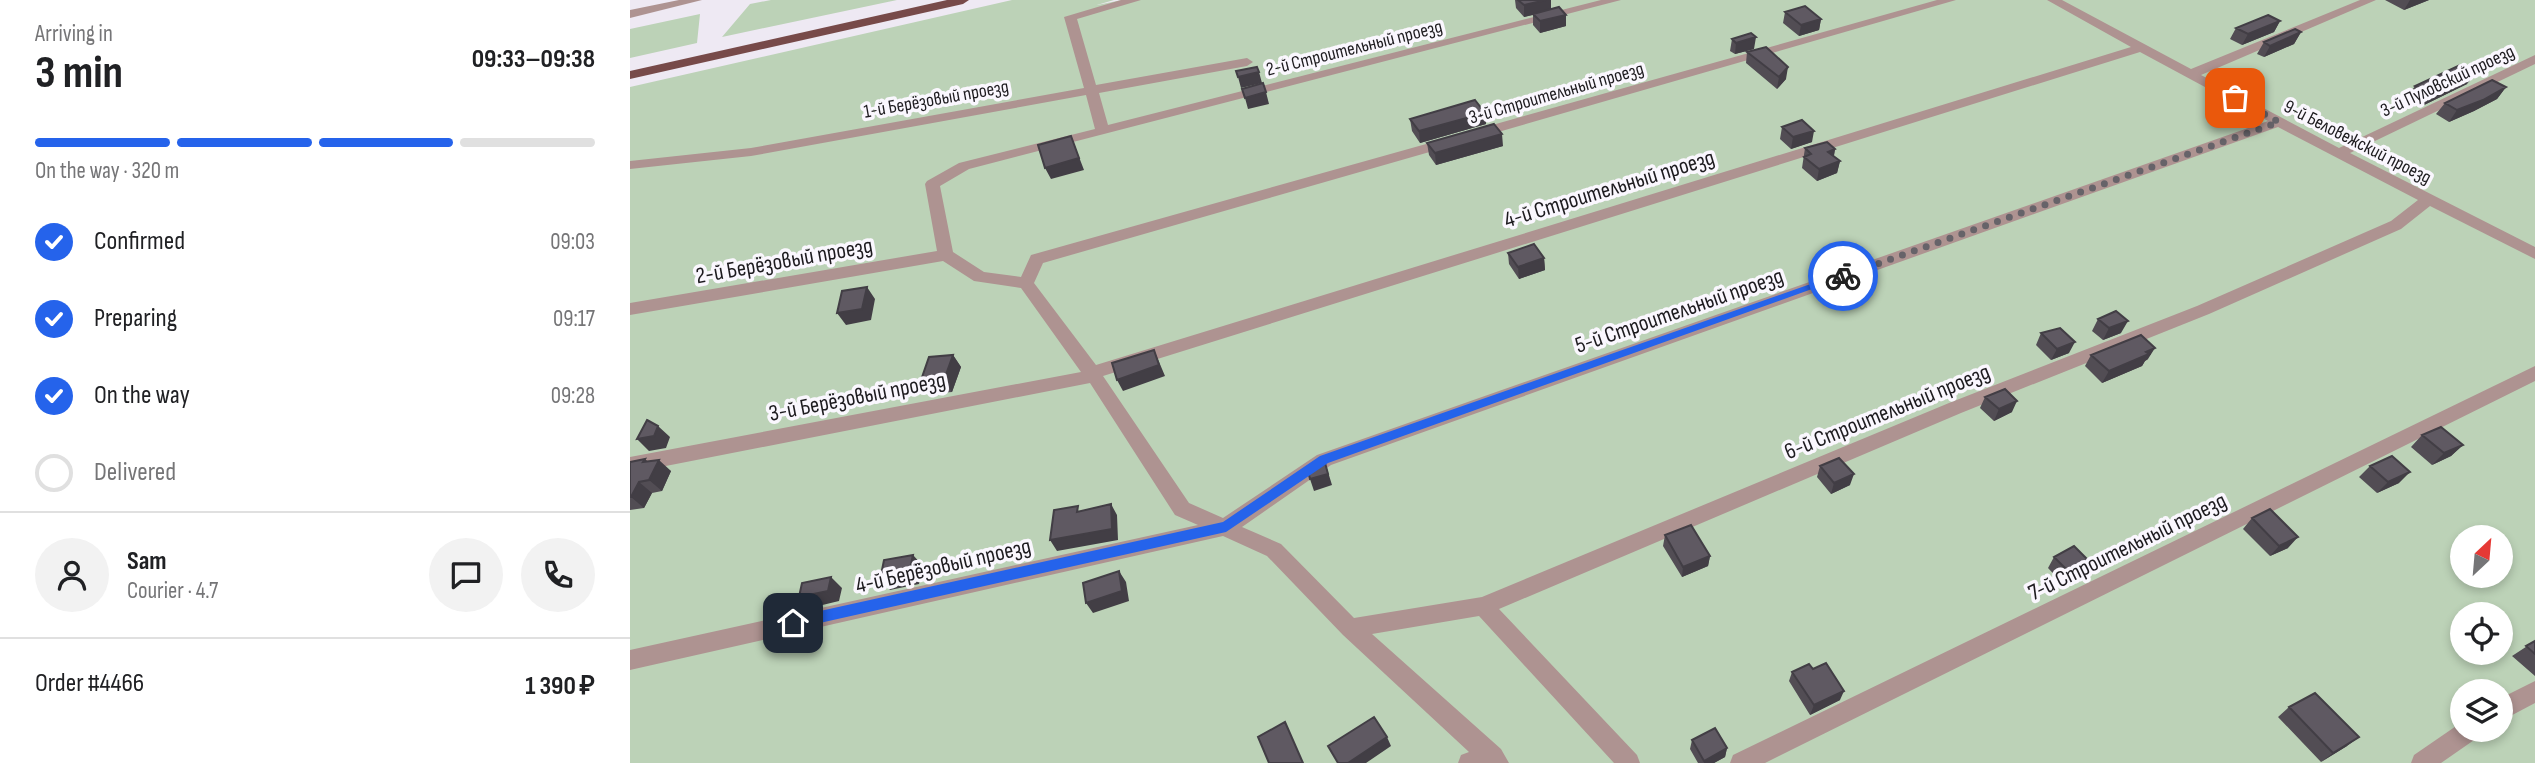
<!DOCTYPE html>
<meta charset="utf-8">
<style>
:root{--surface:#fff;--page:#f2f2f2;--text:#202124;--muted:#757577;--line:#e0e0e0;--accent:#2563eb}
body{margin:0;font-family:"Sofia Sans Condensed",sans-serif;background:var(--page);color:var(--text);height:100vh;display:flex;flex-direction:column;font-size:26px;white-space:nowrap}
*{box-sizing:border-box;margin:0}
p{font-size:23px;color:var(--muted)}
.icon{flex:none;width:38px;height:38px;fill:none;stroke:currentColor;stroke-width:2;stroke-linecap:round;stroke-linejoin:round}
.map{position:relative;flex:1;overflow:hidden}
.details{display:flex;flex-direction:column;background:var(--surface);width:630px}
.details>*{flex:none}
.needle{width:46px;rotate:26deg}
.fabs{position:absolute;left:1820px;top:525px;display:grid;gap:14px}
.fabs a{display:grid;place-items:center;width:63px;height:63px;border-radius:50%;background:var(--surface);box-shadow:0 4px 10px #0003;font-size:35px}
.pin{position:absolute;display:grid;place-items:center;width:60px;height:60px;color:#fff;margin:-30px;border-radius:14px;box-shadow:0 4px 10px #0006}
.courier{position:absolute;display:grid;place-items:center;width:70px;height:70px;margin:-35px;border:5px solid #2563eb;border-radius:50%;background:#fff;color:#222;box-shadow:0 2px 9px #0007}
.summary em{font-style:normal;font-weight:700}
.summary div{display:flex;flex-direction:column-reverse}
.summary{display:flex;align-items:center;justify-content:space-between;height:119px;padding:0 35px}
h1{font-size:46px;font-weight:700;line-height:52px}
.bar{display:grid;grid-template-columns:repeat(4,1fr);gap:10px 7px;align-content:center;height:84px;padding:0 35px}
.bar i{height:9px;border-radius:5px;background:var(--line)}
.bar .on{background:var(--accent)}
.bar p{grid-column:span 4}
.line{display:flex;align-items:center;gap:18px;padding:0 35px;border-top:2px solid var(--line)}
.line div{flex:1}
.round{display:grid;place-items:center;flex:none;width:74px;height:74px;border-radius:37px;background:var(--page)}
ol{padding:0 35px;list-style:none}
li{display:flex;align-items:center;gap:21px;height:77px}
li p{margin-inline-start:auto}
li .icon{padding:7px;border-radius:50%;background:var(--accent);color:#fff;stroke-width:4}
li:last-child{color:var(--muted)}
li i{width:38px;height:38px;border:4px solid var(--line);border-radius:50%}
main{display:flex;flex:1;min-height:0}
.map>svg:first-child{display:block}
.green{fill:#bcd2b7;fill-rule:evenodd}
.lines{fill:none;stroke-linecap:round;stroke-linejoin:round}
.minor{fill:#ae9391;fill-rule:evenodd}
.major{fill:#774a49;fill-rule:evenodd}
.wall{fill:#524d54}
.shaded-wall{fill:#423e45}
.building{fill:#5f5962;stroke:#423e45;stroke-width:2}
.route{fill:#2563eb}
.done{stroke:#666369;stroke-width:7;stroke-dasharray:0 12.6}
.labels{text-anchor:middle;stroke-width:7;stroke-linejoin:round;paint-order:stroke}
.far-street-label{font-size:19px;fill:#1d1b1f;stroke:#faf7fe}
.street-label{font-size:23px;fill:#1d1b1f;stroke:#faf7fe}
</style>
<main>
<section class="details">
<div class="summary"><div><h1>3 min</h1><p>Arriving in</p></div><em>09:33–09:38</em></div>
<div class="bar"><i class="on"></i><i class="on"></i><i class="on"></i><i></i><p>On the way · 320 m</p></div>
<ol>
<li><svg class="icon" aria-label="check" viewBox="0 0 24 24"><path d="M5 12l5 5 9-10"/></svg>Confirmed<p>09:03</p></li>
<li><svg class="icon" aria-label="check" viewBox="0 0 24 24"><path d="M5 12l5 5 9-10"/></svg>Preparing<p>09:17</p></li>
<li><svg class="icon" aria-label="check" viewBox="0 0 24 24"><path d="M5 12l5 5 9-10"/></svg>On the way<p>09:28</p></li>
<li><i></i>Delivered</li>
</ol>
<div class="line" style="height:126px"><a class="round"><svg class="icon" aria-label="person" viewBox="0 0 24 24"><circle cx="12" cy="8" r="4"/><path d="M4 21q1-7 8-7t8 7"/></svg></a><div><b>Sam</b><p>Courier · 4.7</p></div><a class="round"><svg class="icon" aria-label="chat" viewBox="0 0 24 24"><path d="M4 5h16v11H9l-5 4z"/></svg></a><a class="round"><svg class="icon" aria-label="phone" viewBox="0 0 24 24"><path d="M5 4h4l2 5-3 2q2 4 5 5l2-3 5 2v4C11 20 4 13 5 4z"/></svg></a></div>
<div class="line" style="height:91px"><div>Order #4466</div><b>1 390 ₽</b></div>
</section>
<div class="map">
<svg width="1905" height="763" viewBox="0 0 1905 763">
<rect width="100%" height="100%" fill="#eee9f3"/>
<path class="green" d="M141,0H267L92,37L120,4Z
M382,0H484L467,5L492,0H1905V763H0V87ZM1832,537H1871V576H1832ZM1832,614H1871V653H1832ZM1832,691H1871V730H1832Z
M70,14L67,43L0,58V29Z"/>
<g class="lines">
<path class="minor" d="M49,0H72L0,18V10Z
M491,0H511L447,19L466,85L617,58L623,62L617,66L469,93L478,125L971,0H991L339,169L310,186L323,252L354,272L391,277L401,255L814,139H824L826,142L824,145L413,263L404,283L466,365L1501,47L1417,0H1432L1561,69L1730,0H1746L1571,75L1709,148L1905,55V64L1720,153L1905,247V259L1800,206L1771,229L1579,314L1331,413L869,609L1007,755L1010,763H984L849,616L742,634L871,749L879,763H828L831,755L839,752L713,635L637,556L593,536L0,670V650L568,525L545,515L460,383L0,473V457L451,372L391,288L344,281L313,261L0,315V303L307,251L295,184L297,181L329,163L465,129L456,95L121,156L0,169V161L121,148L454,88L434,17ZM1510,52L1638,121L687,455L593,518L559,503L473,376ZM1648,127L1788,200L1761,221L1567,306L1319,403L852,597L724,618L651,544L612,527L701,465Z
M1307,0H1326L851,137H841L839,134L841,131Z
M1905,366V381L1135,763H1100L1103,755Z
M1905,681V703L1871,721V698Z
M1832,722V730H1850L1847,738L1811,763H1781L1784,755Z"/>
<path class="major" d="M317,0H339L333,4L0,79V71Z"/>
</g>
<path class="wall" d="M885,0H921V9L936,15V26L910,33L903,25V15L894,17L886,8Z
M1755,0H1799L1774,10Z
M1155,12L1191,19L1189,30L1169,36L1153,23Z
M1650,21L1644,32L1612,45L1600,39L1606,28Z
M1671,32L1664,44L1634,57L1627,54L1634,42Z
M1102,39L1124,49L1105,54L1100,51Z
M1117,52L1156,79L1147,89L1116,63Z
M1837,84L1792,106L1777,97L1785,86Z
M1876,87L1867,99L1844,111L1819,122L1806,114L1815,103Z
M855,113L856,124L790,143L782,131L780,119Z
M1152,127L1182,142L1161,149L1150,139Z
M797,143L873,146L806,165L799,155Z
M1175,148L1205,149L1204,156L1210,161L1207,173L1187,181L1172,168Z
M878,253L914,258L915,270L889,279L879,264Z
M1468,319L1491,333L1473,340L1462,331Z
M1411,333L1439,353L1421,360L1406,345Z
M323,355L331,367L322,392L298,394L290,383Z
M1461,355L1518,359L1515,361L1512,366L1472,383L1455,366Z
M1355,397L1382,412L1364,421L1350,408Z
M1792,435L1833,445L1821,456L1802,465L1781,447Z
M15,459L17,462L41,471L32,491L22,493L14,508L0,510V462Z
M1190,466L1220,485L1201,494L1187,477Z
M1740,466L1769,483L1747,493L1729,477Z
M1622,518L1658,548L1640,556L1613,529Z
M1035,535L1080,556L1078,566L1052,577L1033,546Z
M1424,557L1463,565L1456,576L1436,587L1418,568Z
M1905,641V676L1882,656Z
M1183,669L1210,700L1180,715L1159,681L1162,672Z
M1659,707L1717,746L1691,762L1648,717Z
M1062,740L1097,748L1095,757L1084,763H1068L1060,749Z"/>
<path class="shaded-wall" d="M916,0H921V10L894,17V5Z
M1780,0H1799L1774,10Z
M936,15V26L910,33V21Z
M1191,19L1189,30L1169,36L1171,25Z
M1650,21L1644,32L1612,45L1618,34Z
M1671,32L1664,44L1634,57L1640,46Z
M1126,37L1124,49L1105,54L1106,43Z
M1158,67L1156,79L1147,89L1149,77Z
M629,72L632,83L611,88L608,77Z
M1846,73L1837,84L1792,106L1800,94Z
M1876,87L1867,99L1844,111L1819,122L1827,110Z
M636,92L639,104L618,109L615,98Z
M855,113L856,124L790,143L789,131Z
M1184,131L1182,142L1161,149L1163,137Z
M872,134L873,146L806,165L805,153Z
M441,136L454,170L421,179L415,168Z
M1205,149L1203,160L1198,152Z
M1210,161L1207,173L1187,181L1189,169Z
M914,258L915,270L889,279L888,267Z
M237,287L245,299L241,320L216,325L207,313Z
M1498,321L1491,333L1473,340L1479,328Z
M1445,342L1439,353L1421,360L1427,349Z
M1525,348L1518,359L1515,361L1512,366L1472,383L1479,371Z
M524,350L535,376L493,391L487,380Z
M323,355L331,367L322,392L314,380Z
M1387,401L1382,412L1364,421L1369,409Z
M28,426L40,437L36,448L19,451L7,439Z
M1833,445L1821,456L1802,465L1814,453Z
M15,459L25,468L29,460L41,471L32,491L19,480L13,462Z
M694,459L702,485L684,491L680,479Z
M1780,472L1769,483L1747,493L1758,482Z
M1224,474L1220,485L1201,494L1204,483Z
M9,482L22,493L14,508L1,497Z
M481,504L487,515L488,540L427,551L420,540Z
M1668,537L1658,548L1640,556L1649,546Z
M283,555L293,566L289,584L260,590L250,580Z
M1080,556L1078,566L1052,577L1053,567Z
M1463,565L1456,576L1436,587L1443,576Z
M489,571L496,582L499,601L463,613L456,603Z
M201,577L212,588L209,601L180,608L169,597Z
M1214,691L1210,700L1180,715L1184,705Z
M757,737L761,746L736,763H718Z
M1729,737L1717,746L1691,762L1703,753Z
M1097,748L1095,757L1084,763H1074V761Z"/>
<path class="building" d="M888,0H916L894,5Z
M1175,6L1191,19L1171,25L1155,12Z
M929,7L936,15L910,21L903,14Z
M1638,15L1650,21L1618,34L1606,28Z
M1665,29L1671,32L1640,46L1634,42Z
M1121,33L1126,37L1106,43L1102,39Z
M1136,47L1158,67L1149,77L1117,52Z
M1830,65L1846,73L1800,94L1785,86Z
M627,67L629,72L608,77L606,71Z
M1862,80L1876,87L1853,100L1827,110L1815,103Z
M633,83L636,92L615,98L612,89Z
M845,100L855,113L789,131L780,119Z
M1172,120L1184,131L1163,137L1152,127Z
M864,124L872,134L805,153L797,143Z
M441,136L449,158L415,168L408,145Z
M1197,142L1205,149L1198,152L1210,161L1189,169L1174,157L1181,154L1175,148Z
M904,244L914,258L888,267L878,253Z
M237,287L232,309L207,313L212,291Z
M1486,311L1498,321L1479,328L1468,319Z
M1430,328L1445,342L1427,349L1411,333Z
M1511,335L1525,348L1516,352L1519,354L1479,371L1461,355Z
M524,350L529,365L487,380L482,363Z
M323,355L314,380L290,383L299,357Z
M1375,389L1387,401L1369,409L1355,397Z
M17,420L28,426L24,436L7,439Z
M1811,427L1833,445L1814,453L1792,435Z
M1762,456L1780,472L1758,482L1740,466Z
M1209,458L1224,474L1204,483L1190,466Z
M15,459L13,462L29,460L19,480L9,482L1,497H0V462Z
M694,459L698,474L680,479L678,471Z
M481,504L482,529L420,540L424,510L448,506L447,512Z
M1640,509L1668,537L1649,546L1622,518Z
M1061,525L1080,556L1053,567L1035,535Z
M1444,546L1463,565L1443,576L1424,557Z
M283,555L279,573L250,580L254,560Z
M489,571L492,591L456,603L453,583Z
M201,577L198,591L169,597L172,583Z
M1905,641V654L1896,646Z
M1196,663L1214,691L1184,705L1162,672L1179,664L1183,669Z
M1685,693L1729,737L1703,753L1659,707Z
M744,717L757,737L718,763H708L698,746Z
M655,722L673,763H639L628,737Z
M1085,728L1097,748L1074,761L1062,740Z"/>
<path class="route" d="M1209,274L1218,276L698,463L596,532L163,629L156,623L163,617L593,522L690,456Z"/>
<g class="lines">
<path class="done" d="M1213,276L1649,122L1605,98"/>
</g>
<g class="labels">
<g class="far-street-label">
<text transform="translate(724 47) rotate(-14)" y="7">2-й Строительный проезд</text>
<text transform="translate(1817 80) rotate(-25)" y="7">3-й Пуловский проезд</text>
<text transform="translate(926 92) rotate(-16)" y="7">3-й Строительный проезд</text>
<text transform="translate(306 98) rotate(-10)" y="7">1-й Берёзовый проезд</text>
<text transform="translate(1728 141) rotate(27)" y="7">9-й Беловежский проезд</text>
</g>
<g class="street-label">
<text transform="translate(979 188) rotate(-17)" y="8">4-й Строительный проезд</text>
<text transform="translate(154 260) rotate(-10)" y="8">2-й Берёзовый проезд</text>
<text transform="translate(1049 310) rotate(-19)" y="8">5-й Строительный проезд</text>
<text transform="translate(227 396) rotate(-11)" y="8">3-й Берёзовый проезд</text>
<text transform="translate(1257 411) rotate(-22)" y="8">6-й Строительный проезд</text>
<text transform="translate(1497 546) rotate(-26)" y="8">7-й Строительный проезд</text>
<text transform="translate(313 565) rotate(-13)" y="8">4-й Берёзовый проезд</text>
</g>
</g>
</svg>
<div class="fabs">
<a><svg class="needle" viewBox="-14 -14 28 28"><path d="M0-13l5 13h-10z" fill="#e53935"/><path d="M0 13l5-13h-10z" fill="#757577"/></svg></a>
<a><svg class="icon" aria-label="locate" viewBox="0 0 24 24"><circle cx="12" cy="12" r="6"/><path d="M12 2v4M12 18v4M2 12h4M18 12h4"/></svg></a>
<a><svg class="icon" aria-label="layers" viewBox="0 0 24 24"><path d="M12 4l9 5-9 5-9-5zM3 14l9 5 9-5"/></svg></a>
</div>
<div class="pin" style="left:1605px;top:98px;background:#ea580c"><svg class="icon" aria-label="bag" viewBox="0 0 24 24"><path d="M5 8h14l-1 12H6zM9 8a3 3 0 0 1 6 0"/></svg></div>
<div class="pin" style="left:163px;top:623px;background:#1f2937"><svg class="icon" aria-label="home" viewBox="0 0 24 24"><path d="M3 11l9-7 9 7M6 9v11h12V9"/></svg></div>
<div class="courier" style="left:1213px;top:276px"><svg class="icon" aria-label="bike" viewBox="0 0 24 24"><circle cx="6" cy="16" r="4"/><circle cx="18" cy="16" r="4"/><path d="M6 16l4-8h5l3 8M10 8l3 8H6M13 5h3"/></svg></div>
</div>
</main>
